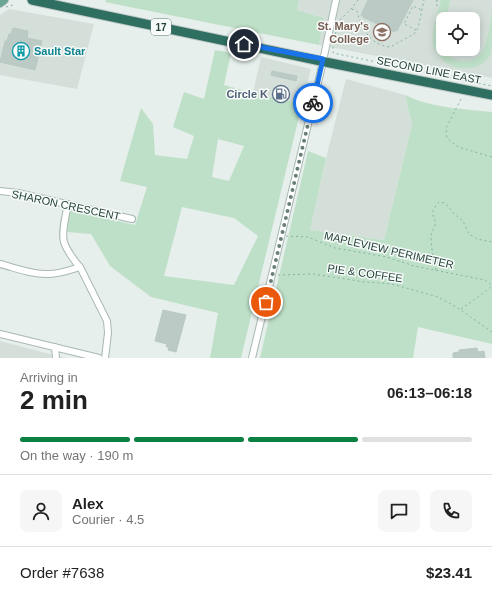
<!DOCTYPE html>
<meta charset="utf-8">
<style>
:root{--surface:#fff;--page:#f6f6f6;--text:#222;--muted:#767676;--line:#e0e0e0;--accent:#0b8043}
body{margin:0;font-family:Arial,sans-serif;background:var(--page);color:var(--text);height:100vh;display:flex;flex-direction:column;font-size:15px;white-space:nowrap}
*{box-sizing:border-box;margin:0}
p{font-size:13px;color:var(--muted)}
.icon{flex:none;width:22px;height:22px;fill:none;stroke:currentColor;stroke-width:2;stroke-linecap:round;stroke-linejoin:round}
.map{position:relative;height:358px;overflow:hidden}
.side{display:flex;flex-direction:column;background:var(--surface);flex:1}
.side>*{flex:none}
.fabs{position:absolute;left:436px;top:12px;display:grid;gap:8px}
.fabs a{display:grid;place-items:center;width:44px;height:44px;border-radius:8px;background:var(--surface);box-shadow:0 2px 10px #0003;font-size:20px}
.pin{position:absolute;display:grid;place-items:center;width:34px;height:34px;color:#fff;margin:-17px;border:2px solid #fff;border-radius:50%;box-shadow:0 1px 4px #0007}
.courier{position:absolute;display:grid;place-items:center;width:40px;height:40px;margin:-20px;border:3px solid #1a73e8;border-radius:50%;background:#fff;color:#222;box-shadow:0 1px 5px #0007}
.head em{font-style:normal;font-weight:800}
.head div{display:flex;flex-direction:column-reverse}
.head{display:flex;align-items:center;justify-content:space-between;height:68px;padding:0 20px}
h1{font-size:26px;font-weight:800;line-height:30px}
.bar{display:grid;grid-template-columns:repeat(4,1fr);gap:6px 4px;align-content:center;height:48px;padding:0 20px}
.bar i{height:5px;border-radius:3px;background:var(--line)}
.bar .active{background:var(--accent)}
.bar p{grid-column:span 4}
.line{display:flex;align-items:center;gap:10px;padding:0 20px;border-top:1px solid var(--line)}
.line div{flex:1}
.round{display:grid;place-items:center;flex:none;width:42px;height:42px;border-radius:8px;background:var(--page)}
.map>svg:first-child{display:block}
.built{fill:#d4dfda;fill-rule:evenodd}
.green{fill:#bfe0c8;fill-rule:evenodd}
.building{fill:#bbcac4;stroke:#b8c9c2}
.lines{fill:none;stroke-linecap:round;stroke-linejoin:round}
.minor-casing{stroke:#a8b8b2;stroke-width:8}
.major-casing{stroke:#c2cac8;stroke-width:10}
.highway-casing{stroke:#c2cac8;stroke-width:11}
.path{stroke:#86b3a5;stroke-width:1;stroke-dasharray:2 3;stroke-linecap:butt}
.minor{stroke:#fff;stroke-width:6}
.major{stroke:#6aa596;stroke-width:8}
.highway{stroke:#2f6f62;stroke-width:9}
.done{stroke:#687f78;stroke-width:4;stroke-dasharray:0 7.2}
.route{stroke:#1a73e8;stroke-width:5}
.labels{text-anchor:middle;stroke-width:3;stroke-linejoin:round;paint-order:stroke}
.shield{fill:#f7fbf9;stroke:#637a73;stroke-width:1}
.shield-label{font-size:10px;font-weight:bold;fill:#24423a}
.education-label{font-size:11px;font-weight:bold;fill:#785e54;stroke:#f7fbf9;text-anchor:end}
.culture-label{font-size:11px;font-weight:bold;fill:#0d838f;stroke:#f7fbf9;text-anchor:start}
.street-label{font-size:11px;fill:#24423a;stroke:#f7fbf9}
.service-label{font-size:11px;font-weight:bold;fill:#4e5e75;stroke:#f7fbf9;text-anchor:end}
</style>
<div class="map">
<svg width="492" height="358" viewBox="0 0 492 358">
<rect width="100%" height="100%" fill="#e6efeb"/>
<path class="built" d="M299,0H492V78L319,45L324,18L297,10ZM443,19H473V49H443Z
M9,9L94,24L77,89L0,75V15Z
M261,57L311,69L302,104L253,93Z
M346,79L405,95L412,125L384,240L310,230L326,158Z
M0,341L65,358H0Z"/>
<path class="green" d="M106,0H299L297,10L324,18L319,45L105,2Z
M441,0H450L446,19H443C443,28 440,39 443,47C448,63 473,67 483,51C488,41 490,22 492,11C492,19 492,48 491,54C479,77 443,71 434,48C429,34 438,14 441,0Z
M215,50L231,53L224,85L253,93L302,104L241,358H210L218,313L151,297L110,266L91,234L67,232L69,210L135,225L147,187L120,181L141,108L153,124L155,155L187,159L194,136L173,127L184,92L204,99ZM218,139L244,146L229,181L212,177ZM182,207L234,218L258,236L234,285L164,276Z
M405,95C431,108 464,109 492,112V344L418,327L413,358H260L308,151L326,158L310,230L384,240L412,125Z"/>
<path class="building" d="M368,0H413L397,31L395,30L394,32L363,17V16L361,15Z
M13,28L28,31L27,38L42,41L35,70L0,62L5,41H7L9,34H11Z
M272,71L297,76L296,81L271,75Z
M274,88L289,92L288,99L272,96Z
M163,310L186,315L176,352L168,350L169,347H166L167,344L155,341Z
M477,348L478,352L484,351L485,358H453V353L459,352V350Z"/>
<g class="lines">
<g class="minor-casing">
<path id="minor" d="M0,191L18,193L132,219
M68,204C66,215 61,232 64,242C66,249 75,262 80,267L107,321L108,333L105,358
M0,264C16,268 33,275 49,274C60,274 70,270 80,267
M0,334L99,358
M55,347L56,358
M252,358L321,70L336,0"/>
</g>
<g class="major-casing">
<path id="major" d="M0,3L4,0"/>
</g>
<g class="highway-casing">
<path id="highway" d="M32,0L330,63L492,95"/>
</g>
<path class="path" d="M358,0L351,9L338,22L333,45V53L492,86
M437,0L436,5L440,6
M6,7L13,5
M352,9L357,11C361,28 370,45 390,47L414,34L418,28L424,0
M416,30L404,24L413,6L422,10
M461,99L446,128L447,138L458,147L492,157
M286,236L308,237L335,248L387,257L414,266L485,280L492,285
M436,270C434,259 431,248 431,237C431,227 440,228 432,213L436,205L439,202L444,203L449,207L454,214L463,221L469,234L477,239L492,242
M278,275L313,274L365,282L392,284L438,297L458,308L492,332
M461,309L481,295L492,286"/>
<use href="#minor" class="minor"/>
<use href="#major" class="major"/>
<use href="#highway" class="highway"/>
</g>
<g class="lines">
<path class="done" d="M266,302L313,103"/>
<path class="route" d="M244,44L323,59L313,103"/>
</g>
<defs>
<g id="school-ring" transform="scale(0.9)"><circle r="9.5" fill="#f7fbf9" stroke="#8d6e63" stroke-width="1.5"/><path d="M0-5L7-2L0 1L-7-2ZM-4 1L0 2.5L4 1V4Q0 6-4 4Z" fill="#8d6e63"/></g>
<g id="building-ring" transform="scale(0.9)"><circle r="9.5" fill="#f7fbf9" stroke="#0f9aa8" stroke-width="1.5"/><path d="M-4-6H4V6H1V3H-1V6H-4ZM-2.5-4.3h1.7v1.8h-1.7ZM.8-4.3h1.7v1.8H.8ZM-2.5-1h1.7V.8h-1.7ZM.8-1h1.7V.8H.8Z" fill="#0f9aa8"/></g>
<g id="fuel-ring" transform="scale(0.9)"><circle r="9.5" fill="#f7fbf9" stroke="#5c6f8a" stroke-width="1.5"/><path d="M-5.5-6h7V0h2V4h1.3V-2.5L3-4.5l.8-.8L6-3V5H2.5V1h-1V6h-7ZM-4.2-4.7v3.2H.2V-4.7Z" fill="#5c6f8a"/></g>
</defs>
<g fill-rule="evenodd">
<use href="#school-ring" x="382" y="32"/>
<use href="#building-ring" x="21" y="51"/>
<use href="#fuel-ring" x="281" y="94"/>
</g>
<g class="labels">
<rect class="shield" x="151" y="19" width="20" height="16" rx="3"/>
<g class="shield-label">
<text x="161" y="31">17</text>
</g>
<g class="education-label">
<text x="369" y="30">St. Mary's<tspan x="369" dy="13">College</tspan></text>
</g>
<g class="culture-label">
<text x="34" y="55">Sault Star</text>
</g>
<g class="street-label">
<text transform="translate(429 70) rotate(11)" y="4">SECOND LINE EAST</text>
<text transform="translate(66 205) rotate(12)" y="4">SHARON CRESCENT</text>
<text transform="translate(389 250) rotate(13)" y="4">MAPLEVIEW PERIMETER</text>
<text transform="translate(365 273) rotate(8)" y="4">PIE &amp; COFFEE</text>
</g>
<g class="service-label">
<text x="268" y="98">Circle K</text>
</g>
</g>
</svg>
<div class="fabs">
<a><svg class="icon" aria-label="locate" viewBox="0 0 24 24"><circle cx="12" cy="12" r="6"/><path d="M12 2v4M12 18v4M2 12h4M18 12h4"/></svg></a>
</div>
<div class="pin" style="left:266px;top:302px;background:#ea580c"><svg class="icon" aria-label="bag" viewBox="0 0 24 24"><path d="M5 8h14l-1 12H6zM9 8a3 3 0 0 1 6 0"/></svg></div>
<div class="pin" style="left:244px;top:44px;background:#1f2937"><svg class="icon" aria-label="home" viewBox="0 0 24 24"><path d="M3 11l9-7 9 7M6 9v11h12V9"/></svg></div>
<div class="courier" style="left:313px;top:103px"><svg class="icon" aria-label="bike" viewBox="0 0 24 24"><circle cx="6" cy="16" r="4"/><circle cx="18" cy="16" r="4"/><path d="M6 16l4-8h5l3 8M10 8l3 8H6M13 5h3"/></svg></div>
</div>
<section class="side">
<div class="head"><div><h1>2 min</h1><p>Arriving in</p></div><em>06:13–06:18</em></div>
<div class="bar"><i class="active"></i><i class="active"></i><i class="active"></i><i></i><p>On the way · 190 m</p></div>
<div class="line" style="height:72px"><a class="round"><svg class="icon" aria-label="person" viewBox="0 0 24 24"><circle cx="12" cy="8" r="4"/><path d="M4 21q1-7 8-7t8 7"/></svg></a><div><b>Alex</b><p>Courier · 4.5</p></div><a class="round"><svg class="icon" aria-label="chat" viewBox="0 0 24 24"><path d="M4 5h16v11H9l-5 4z"/></svg></a><a class="round"><svg class="icon" aria-label="phone" viewBox="0 0 24 24"><path d="M5 4h4l2 5-3 2q2 4 5 5l2-3 5 2v4C11 20 4 13 5 4z"/></svg></a></div>
<div class="line" style="height:52px"><div>Order #7638</div><b>$23.41</b></div>
</section>
